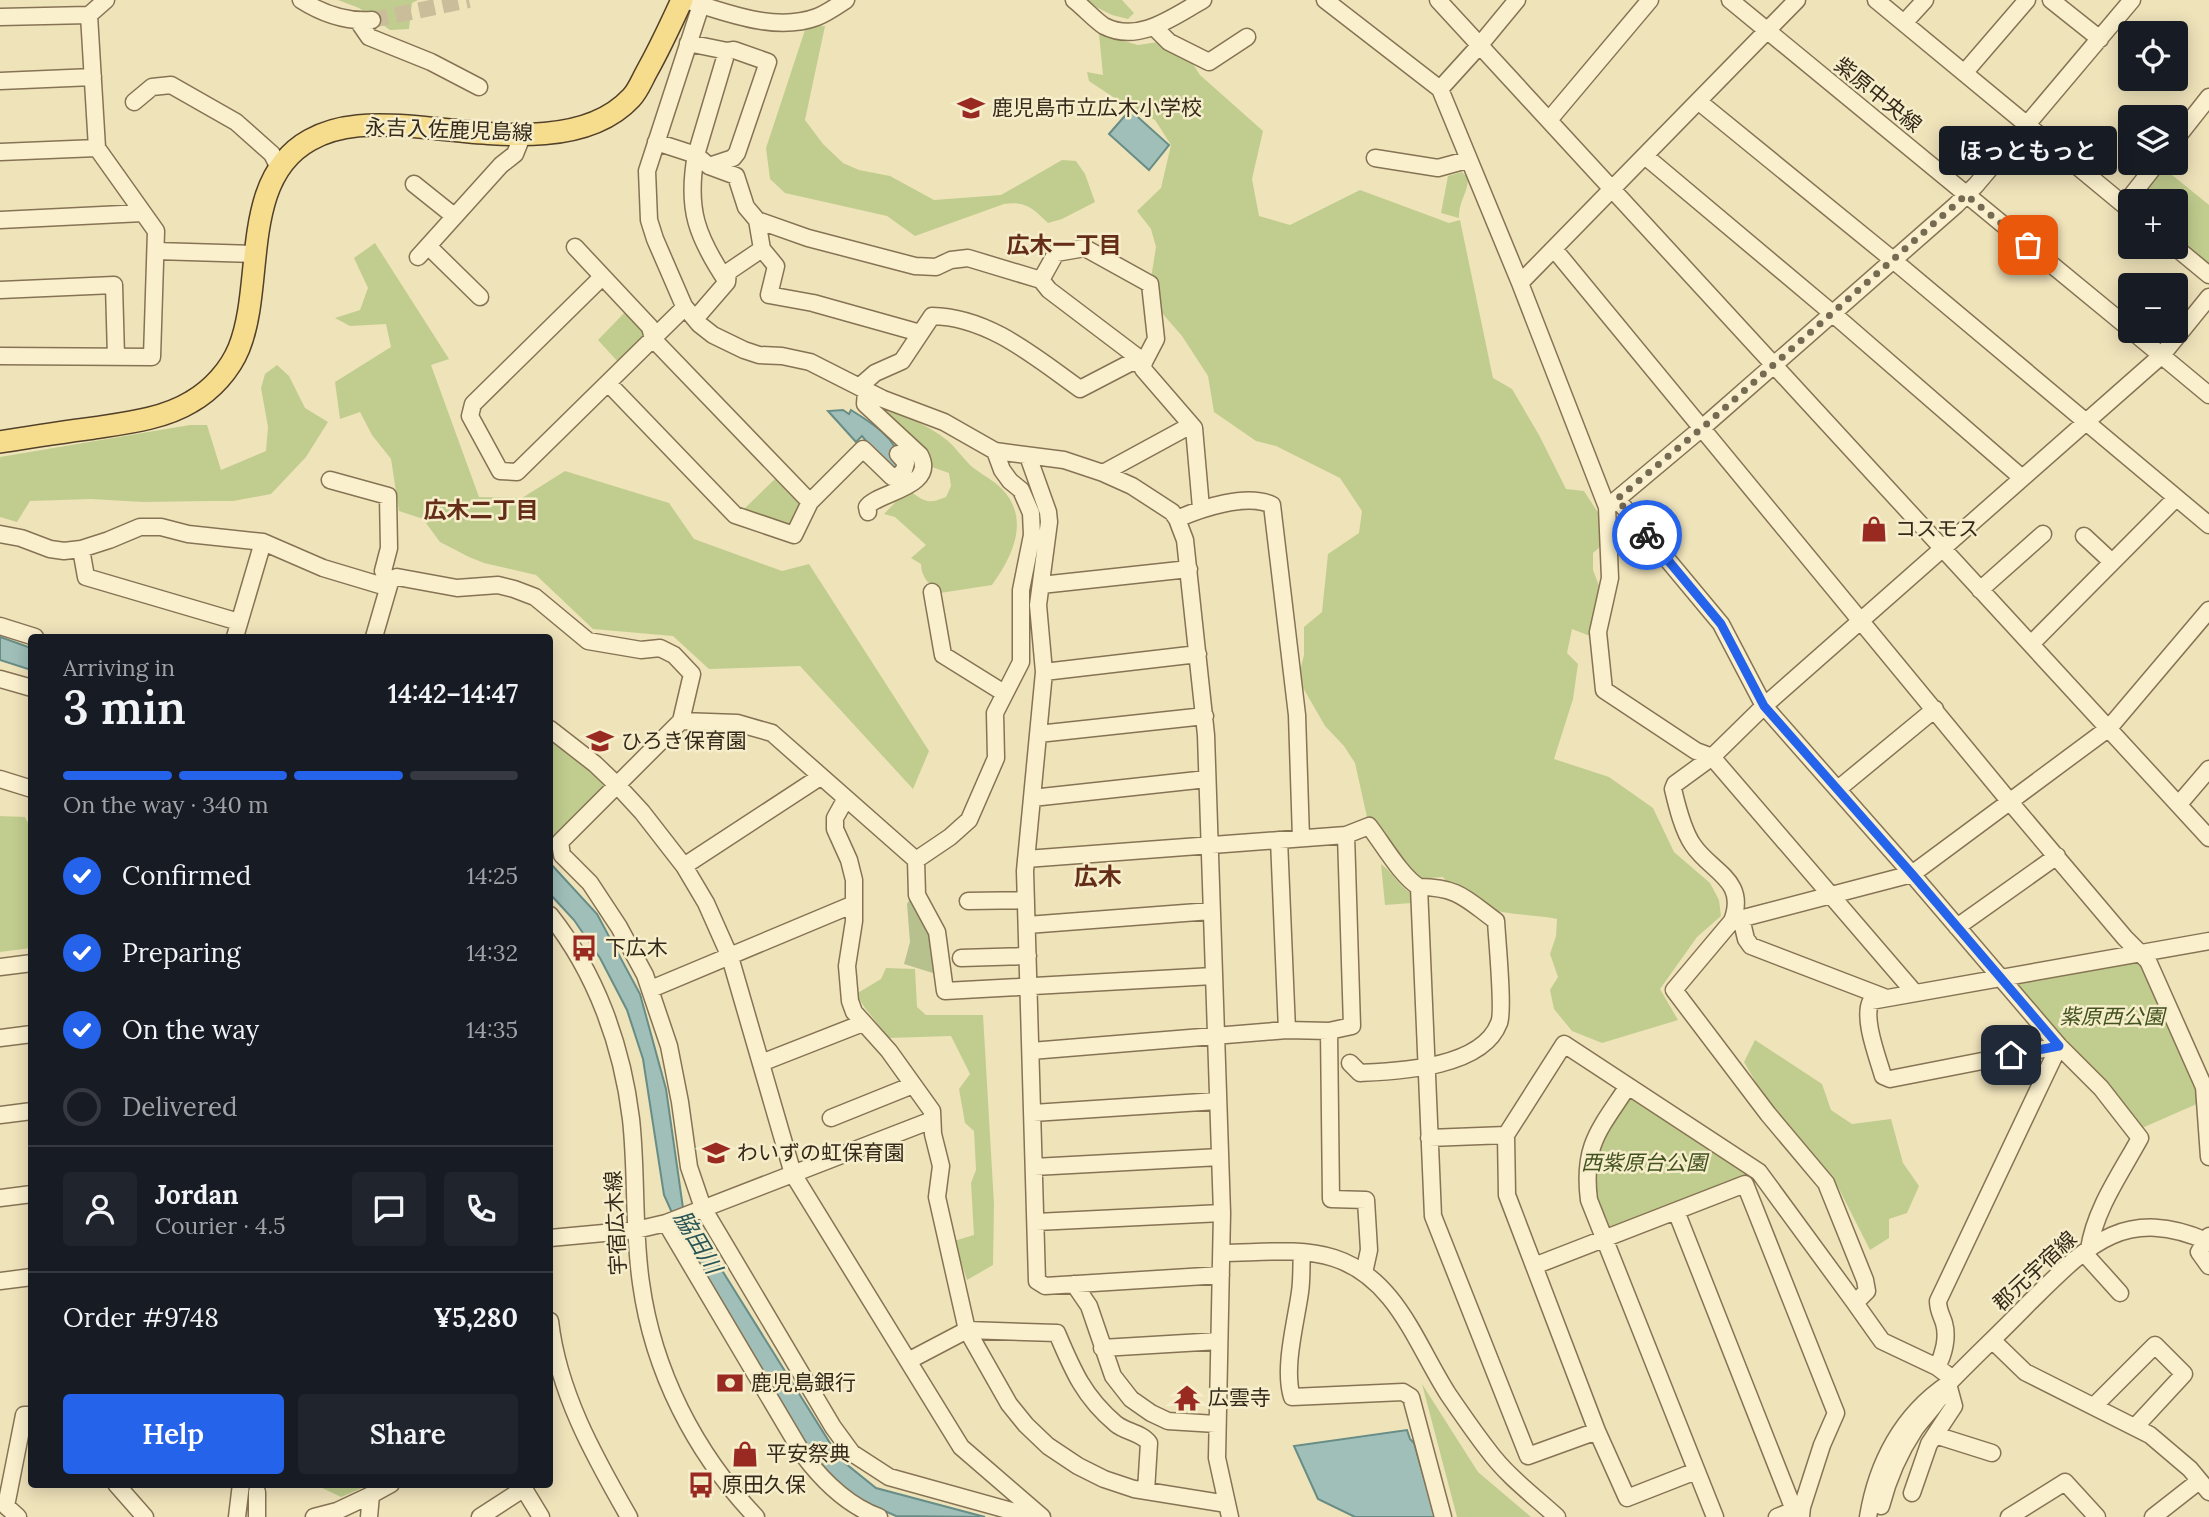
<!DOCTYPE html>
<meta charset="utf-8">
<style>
:root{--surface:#171b24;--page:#20242c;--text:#f1f3f6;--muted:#9ea1a6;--line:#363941;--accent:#2563eb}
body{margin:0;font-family:Lora,"Noto Sans JP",serif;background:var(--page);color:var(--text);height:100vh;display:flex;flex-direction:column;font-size:26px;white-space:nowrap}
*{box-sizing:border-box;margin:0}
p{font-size:23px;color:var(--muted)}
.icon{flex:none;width:38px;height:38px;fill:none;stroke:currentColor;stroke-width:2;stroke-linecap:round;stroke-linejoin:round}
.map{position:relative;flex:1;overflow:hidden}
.panel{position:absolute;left:28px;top:634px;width:525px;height:854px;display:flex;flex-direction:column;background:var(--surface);border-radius:7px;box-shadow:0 4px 18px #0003}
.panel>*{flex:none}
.buttons{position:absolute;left:2118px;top:21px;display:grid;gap:14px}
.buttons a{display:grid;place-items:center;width:70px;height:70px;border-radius:7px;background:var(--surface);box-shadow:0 4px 18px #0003;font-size:35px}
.pin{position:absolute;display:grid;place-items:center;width:60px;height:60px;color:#fff;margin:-30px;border-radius:14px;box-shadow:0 4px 10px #0006}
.courier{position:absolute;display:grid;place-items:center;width:70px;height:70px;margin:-35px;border:5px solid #2563eb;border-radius:50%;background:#fff;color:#222;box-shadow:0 2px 9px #0007}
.bubble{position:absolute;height:49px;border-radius:7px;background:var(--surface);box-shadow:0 4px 18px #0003;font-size:23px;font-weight:600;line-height:49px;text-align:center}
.summary em{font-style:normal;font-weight:600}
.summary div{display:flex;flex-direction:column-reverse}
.summary{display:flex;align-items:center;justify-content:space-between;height:119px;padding:0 35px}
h1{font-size:46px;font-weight:600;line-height:52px}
.bar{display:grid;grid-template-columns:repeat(4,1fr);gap:10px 7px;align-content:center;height:84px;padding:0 35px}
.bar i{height:9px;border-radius:5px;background:var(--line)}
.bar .on{background:var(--accent)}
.bar p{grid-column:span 4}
.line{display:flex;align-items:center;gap:18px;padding:0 35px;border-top:2px solid var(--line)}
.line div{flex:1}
.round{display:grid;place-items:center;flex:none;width:74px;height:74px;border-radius:7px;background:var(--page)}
ol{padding:0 35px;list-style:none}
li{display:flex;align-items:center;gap:21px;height:77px}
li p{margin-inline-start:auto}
li .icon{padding:7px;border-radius:50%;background:var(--accent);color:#fff;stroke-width:4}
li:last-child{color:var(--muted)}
li i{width:38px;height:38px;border:4px solid var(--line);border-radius:50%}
.primary-button{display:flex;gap:14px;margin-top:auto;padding:14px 35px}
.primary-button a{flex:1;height:80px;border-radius:7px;background:var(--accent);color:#fff;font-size:28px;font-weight:600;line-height:80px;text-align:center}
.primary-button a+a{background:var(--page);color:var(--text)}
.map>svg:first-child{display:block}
.green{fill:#c1cd8e}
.cemetery{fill:#b7c18e}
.water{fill:#9fbfb8;stroke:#678d86;stroke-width:2}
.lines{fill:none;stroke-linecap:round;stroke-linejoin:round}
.minor-tunnel{stroke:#cabe9a;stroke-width:16;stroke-dasharray:16 8;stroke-linecap:butt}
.minor-casing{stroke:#867354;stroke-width:19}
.major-casing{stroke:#534029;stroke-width:24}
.minor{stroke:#faf0cd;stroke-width:16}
.major{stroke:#f6dd8e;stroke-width:21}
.done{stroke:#756a52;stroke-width:7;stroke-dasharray:0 12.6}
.route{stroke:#2563eb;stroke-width:9}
.labels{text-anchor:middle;stroke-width:5;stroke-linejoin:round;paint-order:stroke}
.street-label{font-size:21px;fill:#34291a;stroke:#f6edca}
.poi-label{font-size:21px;fill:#34291a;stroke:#f6edca;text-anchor:start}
.park-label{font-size:21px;font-style:italic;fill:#41521f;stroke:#f6edca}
.neighbourhood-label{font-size:23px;font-weight:bold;fill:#632d17;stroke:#f6edca}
.water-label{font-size:23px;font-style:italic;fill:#285555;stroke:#f6edca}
.quarter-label{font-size:24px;font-weight:bold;fill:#632d17;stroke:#f6edca}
</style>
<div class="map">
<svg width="2209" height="1517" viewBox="0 0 2209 1517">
<rect width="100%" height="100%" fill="#efe3ba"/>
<path class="green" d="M338,0H418L412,3L409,29L390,30L359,8Z
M1082,0H1122L1134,13L1128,19L1112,15Z
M825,26L805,120L823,144L843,163L859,170L890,176L934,200L1001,195L1062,160L1076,161L1085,174L1095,202L1062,219L1048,223C1033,208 1026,201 1004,204L915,236L887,216L785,193L770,179L766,148L806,27Z
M1099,34L1138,45L1158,42L1189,58L1200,75L1263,131L1252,179L1259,216L1290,225L1360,190L1449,223L1460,220L1493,378L1512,389L1539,435L1566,489L1584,491L1613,536L1593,553V570L1608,609L1595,638L1572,629L1567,653L1578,664L1573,699L1554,759L1609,777L1653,808L1674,852L1710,883L1719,900L1721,916L1697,937L1660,989L1678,1020L1602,1043L1572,1031L1554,1009L1550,990L1558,977L1550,954L1556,936L1557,919C1526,913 1483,916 1457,894C1451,890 1447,883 1443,877L1418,879L1378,836L1367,817L1355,763L1344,746L1325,726L1298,679L1304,655V627L1322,612L1328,554L1359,533L1362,511L1340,478L1276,446L1256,441L1214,412L1208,376L1182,336L1148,297L1156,247L1151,229L1137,211L1161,188L1171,145L1155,120L1113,97L1089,81L1087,72L1103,75Z
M2161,166L2209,205V269L2175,240V201H2133Z
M1462,172L1468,178C1468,193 1459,200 1459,218L1441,213L1448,176Z
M375,243L449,359L431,365L479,497L522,498L565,471L669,503L694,539L782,571L809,564L929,751L913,789L800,666L709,669L673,636L593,629L536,575L484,563L469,557L440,542L423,519L399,511L391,459L372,435L360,412L340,419L335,382L391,347L386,324L350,326L335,318L360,310L368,288L354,258Z
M626,311L642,328V340L619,363L598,340Z
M277,365L289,376L305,408L328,422L306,457L271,494L233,501H209L143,502L91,499L30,501L17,522L0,517V457L190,425H207L221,470L266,451L268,427L261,388L265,374Z
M870,402C896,413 925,422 948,441C956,448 962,457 970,465C979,473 992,479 1001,488C1031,518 1013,556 992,585L940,593C930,586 921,577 921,564L911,558L926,545L895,517L884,514L908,489C923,501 927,505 946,497L951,486L949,473L929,466Z
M778,476L798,498L801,505L793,523L786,527L741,512Z
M550,736L605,783L604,789L556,843L550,837Z
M0,816L25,817L32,831L31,948L0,952Z
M1381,864C1393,873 1399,886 1412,894L1411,903L1385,905Z
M2135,960L2146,968L2198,1088L2199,1103L2142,1128L2061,1040L2016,987L2019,981Z
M886,968L915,969L917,1007L926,1015H983L994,1204L993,1265L967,1280L954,1241L974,1235L971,1183L976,1170L974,1131L965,1123L959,1089L970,1074L951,1036L889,1038L865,1008L856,994L881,979Z
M1755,1040L1822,1084L1831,1110L1852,1124L1891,1119L1903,1163L1919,1186L1907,1213L1889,1219V1238L1870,1250L1836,1183L1769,1105L1744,1062Z
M1634,1097L1751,1173L1613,1228L1607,1226L1592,1187L1594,1154L1626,1099Z
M1422,1384L1478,1472L1531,1517H1457Z
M319,1484H371L341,1497L318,1486Z"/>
<path class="cemetery" d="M911,897L933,932L936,974L904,964L910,942L907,904Z"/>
<path class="water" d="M1130,110L1169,145L1149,170L1109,134Z
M843,410L849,414L851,410C872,423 896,438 901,462L894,474L862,436L856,442L828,411Z
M0,637L31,648V670L0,660Z
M550,863L597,914L640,994L666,1089L683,1208L840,1459L876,1488L985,1517L896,1516L844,1493L819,1469L739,1335L682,1235L664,1195L643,1059L627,1010L600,958L574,920L550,894Z
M1407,1430L1410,1439L1414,1443L1435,1517H1355L1318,1499L1294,1446Z"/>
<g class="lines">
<path class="minor-tunnel" d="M372,20L469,0"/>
<g class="minor-casing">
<path id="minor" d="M301,0C323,14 346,22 372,20
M1074,0C1083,7 1096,21 1104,26C1139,44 1174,16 1203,0
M1325,0L1440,89L1520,283L1607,507L1610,578L1598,632L1604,690L1696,751L1712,757L1914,992
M1438,0L2209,838
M1730,0L2130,329
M1876,0L2130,210
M2051,0L2100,39
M692,2C730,14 777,32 817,17C827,13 837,6 846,0
M701,5L647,171L649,220L655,239L684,306L699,324L713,335L744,350L759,355L782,356L810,362L883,399L944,422L995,451L1064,460L1103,473L1132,486L1172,512L1177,519L1185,540L1206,735L1222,1213L1217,1458L1230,1517
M0,17L89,15
M358,21L369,37L431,62L479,87
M1904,23L1925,0
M1154,27L1169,42L1209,62L1247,37
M688,43L727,51L734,50L768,62L737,153L733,158L709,166
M727,51L696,155L709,166L736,176L746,207L757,220
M1965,72L2027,0
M0,81L93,77
M1440,89L1479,46L1517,0
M1698,101L1893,260L2209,525
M134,102L152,87L171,85L236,122L272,154L279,168
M1549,120L1650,0
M2175,140L2209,97
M656,142L696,155C686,209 697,237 727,282
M0,152L97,148
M1645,156L1832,313L2021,477
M1375,158L1438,168L1467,160
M414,184L454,216
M2124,205L2157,163
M0,220L143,213
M428,246L480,297
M575,247L650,327L653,339L810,502
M2175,247L2209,275
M762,249L776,266L769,295L813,303L920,333
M1554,249L2010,802L2125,938L2148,961L2204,1087L2209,1157
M156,251L255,254
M418,257L501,165L515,154L523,134
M602,277L473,404L470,416L500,471L517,472L685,307
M1520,283L1797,0
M0,290L114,285L116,357
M695,319L727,282L728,272L762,249L757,220L808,238L915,266L936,267L951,260L968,258L1041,280L1049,290L1144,362L1143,369L1194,428L1201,508
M2132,331L2209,395
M0,356L152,357L156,231L97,148L89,15L106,0
M608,383L735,515L794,535L810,502L863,449L892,477H898L904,470L906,463L898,454
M859,387L875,373L902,361L932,316C989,317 1035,357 1080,389L1130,363L1144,362L1156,339L1150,284L1085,248L1056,253L1041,280
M866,391L865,404L920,455C937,488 877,492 867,507L868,512
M1028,456L1048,512L1049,522L1038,605L1044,672L1025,871L1037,1281L1045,1286L1221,1275
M1103,473L1182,430
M330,480L388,496L389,548L383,571L390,582L374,637
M1617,499L1721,624L1764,706L1912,874L2059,1046L2101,1088L2140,1138C2121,1173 2095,1209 2089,1249
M1609,506L1702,428L1956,205L1976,185L2132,0
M1177,519C1202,508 1247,493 1272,505L1297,715L1301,838
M0,534L21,538L50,549L64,551L81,549L109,540L140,527H161L188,534L263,542L323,568L383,586L397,577L457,588L498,585L514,589L535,597L588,641L641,650L660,648L674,655L692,674L681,721L560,842L562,855L590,883L619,927L645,975L669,1046L680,1102L689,1167L703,1208L833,1427L852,1453L889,1477L1033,1517
M2084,536L2112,562
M81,549L86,577L239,622
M1041,585L1189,569
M1980,590L2043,534
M932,592L943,655L1004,693
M0,626L35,637
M235,637L263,542
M2031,644L2176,498
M1044,672L1198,654
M0,679L32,688
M681,721L737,723L772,733L916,860L950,837L969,820L996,758L995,713L1021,662V590L1032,535L1031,513L1021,490L1010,481L1002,470L995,451
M550,729L595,764L618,786L642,812L684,866L706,903L730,957L793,1174L961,1447L1042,1517
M1038,734L1205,716
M0,779L32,789
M1838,789L1935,709
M1032,798L1207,779
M845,800L835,818V829L849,860L854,880V921L847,966L850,1001L854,1012L889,1051L932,1111L933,1134L941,1166L937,1197L967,1330L1009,1404L1026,1425L1048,1446L1078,1466L1104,1479L1134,1489L1227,1504
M2179,804L2209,769
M1279,840L1287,1030
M1026,859L1346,835L1369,826C1383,844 1401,876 1419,887
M916,860L917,895L937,932L945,991L1213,976
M684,866L820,777
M968,901L1026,900
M550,915C596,973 622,1045 631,1119C637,1173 633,1229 641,1283C653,1371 695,1453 756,1517
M1741,918L1746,939L1751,946L1884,997
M1732,921L1912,874L2109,728L2209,610
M1027,925L1211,911
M1957,927L2057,856
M961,958L1028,956
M0,967L32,963
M651,989L854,904
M1329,1031L1331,1199L1366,1200L1369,1250L1364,1273
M0,1038L32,1034
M1031,1051L1287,1030L1329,1031L1352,1026L1346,835
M761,1063L863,1023
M1350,1063L1360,1073C1400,1071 1482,1068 1499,1023C1504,1012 1497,939 1496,921C1466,899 1458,887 1419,887L1433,1216L1528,1456L1597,1431
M1628,1086C1600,1129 1582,1145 1589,1200L1715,1517
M1033,1113L1217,1101
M0,1115L32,1111
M831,1118L913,1085
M1506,1135L1507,1195L1597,1431L1627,1498L1696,1471
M1429,1138L1506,1135L1564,1044L1759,1172L1855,1303
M1034,1167L1220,1157
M0,1198L32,1194
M1676,1211L1794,1510
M1036,1222L1222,1213
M666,1223L804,1456C823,1481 849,1506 879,1517
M2209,1236L2199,1252L2209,1266
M550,1238L636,1230L666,1223L932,1120
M1222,1253C1258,1253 1299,1247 1334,1258C1396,1278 1416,1344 1448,1394C1461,1413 1474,1432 1488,1450C1507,1476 1534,1496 1557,1517
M1302,1253C1301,1265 1302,1279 1300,1292C1296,1322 1283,1368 1292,1397L1403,1392L1411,1397L1443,1517
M2084,1253L2120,1293
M1534,1266L1745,1184L1836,1413L1822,1445L1802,1507L1801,1517
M0,1281L32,1277
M1074,1284L1089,1306L1113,1376L1131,1399L1151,1413L1168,1421L1216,1424
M550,1321C558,1392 594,1456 629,1517
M1992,1340L2025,1372L2150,1435L2190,1469L2209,1492
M1102,1348L1219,1341
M908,1361L967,1330L1057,1333C1073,1371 1084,1397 1116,1424C1126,1432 1142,1433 1149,1443L1146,1491
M1937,1367C1944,1354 1948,1337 1944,1323C1941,1314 1938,1310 1938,1301L2059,1046L1890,1079L1883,1076C1878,1058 1862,1018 1871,1001L2209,941
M1953,1379L1937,1367L1882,1341L1855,1303L1867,1291L1865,1280L1826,1183L1768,1114L1674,990L1732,921C1748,880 1711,872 1693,845C1683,831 1677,806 1673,789L1675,784L1712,757L1764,706L2162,355L2209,297
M2094,1406L2155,1345L2184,1374L2135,1427
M1935,1435L1992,1453
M116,1484L145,1517
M521,1484L541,1517
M1912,1493L1929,1444L1954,1406L1948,1384
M1881,1506C1888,1479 1899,1453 1915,1429C1925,1415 1937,1405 1945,1389
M18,1517L6,1506L24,1415H32
M237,1517L241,1484
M257,1517V1492
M314,1517L337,1511L371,1495
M369,1517L371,1495L391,1484
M480,1517L523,1489
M1777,1517L1802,1507
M1868,1517C1877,1463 1902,1415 1948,1384C1974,1357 2002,1331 2028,1304C2086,1247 2123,1204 2209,1242
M2009,1517L2065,1482L2097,1517
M2153,1517L2199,1481"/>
</g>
<g class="major-casing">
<path id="major" d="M0,442C31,437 63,432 94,428C126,423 163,419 191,402C212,390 230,370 239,348C265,284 239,179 310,140C340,123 375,124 408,126C476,131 580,153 631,98C638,91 642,80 647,71C660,48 671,24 682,0"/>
</g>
<use href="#minor" class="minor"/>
<use href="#major" class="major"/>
</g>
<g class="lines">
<path class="done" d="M1647,535L1617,499L1702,428L1966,195L2028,245"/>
<path class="route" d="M1647,535L1721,624L1764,706L1912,874L2059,1046L2011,1055"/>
</g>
<defs>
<g id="school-bare" transform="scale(2.1)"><path d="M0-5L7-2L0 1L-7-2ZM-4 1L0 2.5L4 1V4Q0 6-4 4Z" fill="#982a22" stroke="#f6edca" stroke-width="2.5" paint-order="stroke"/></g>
<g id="shop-bare" transform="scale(2.1)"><path d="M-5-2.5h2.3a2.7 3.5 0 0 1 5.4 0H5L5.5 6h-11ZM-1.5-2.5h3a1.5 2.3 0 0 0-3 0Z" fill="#982a22" stroke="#f6edca" stroke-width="2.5" paint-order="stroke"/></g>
<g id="bus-bare" transform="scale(2.1)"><path d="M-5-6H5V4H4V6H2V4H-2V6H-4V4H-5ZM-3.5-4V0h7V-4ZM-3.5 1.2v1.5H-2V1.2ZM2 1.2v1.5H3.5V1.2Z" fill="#982a22" stroke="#f6edca" stroke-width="2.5" paint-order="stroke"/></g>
<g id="bank-bare" transform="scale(2.1)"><path d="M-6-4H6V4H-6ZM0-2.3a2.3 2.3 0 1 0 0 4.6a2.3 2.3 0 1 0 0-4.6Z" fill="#982a22" stroke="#f6edca" stroke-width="2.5" paint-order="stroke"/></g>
<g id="temple-bare" transform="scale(2.1)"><path d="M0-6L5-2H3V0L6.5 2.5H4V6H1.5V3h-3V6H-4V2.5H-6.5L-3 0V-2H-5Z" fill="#982a22" stroke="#f6edca" stroke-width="2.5" paint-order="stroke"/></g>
</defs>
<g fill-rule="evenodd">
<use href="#school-bare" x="971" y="108"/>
<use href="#shop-bare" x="1874" y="529"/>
<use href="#school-bare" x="600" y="741"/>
<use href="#bus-bare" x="584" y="948"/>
<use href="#school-bare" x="716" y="1153"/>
<use href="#bank-bare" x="730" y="1383"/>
<use href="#temple-bare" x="1187" y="1398"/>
<use href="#shop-bare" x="745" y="1454"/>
<use href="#bus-bare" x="701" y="1485"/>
</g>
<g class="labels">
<g class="street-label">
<text transform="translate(1878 95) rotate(39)" y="7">紫原中央線</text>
<text transform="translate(449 130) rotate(2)" y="7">永吉入佐鹿児島線</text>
<text transform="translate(616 1223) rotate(-93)" y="7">宇宿広木線</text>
<text transform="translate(2035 1271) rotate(-43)" y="7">郡元宇宿線</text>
</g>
<g class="poi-label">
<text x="992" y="115">鹿児島市立広木小学校</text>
<text x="1895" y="536">コスモス</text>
<text x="621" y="748">ひろき保育園</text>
<text x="605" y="955">下広木</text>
<text x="737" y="1160">わいずの虹保育園</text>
<text x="751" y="1390">鹿児島銀行</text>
<text x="1208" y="1405">広雲寺</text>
<text x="766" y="1461">平安祭典</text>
<text x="722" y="1492">原田久保</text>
</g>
<g class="park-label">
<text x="2112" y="1024">紫原西公園</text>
<text x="1644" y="1170">西紫原台公園</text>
</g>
<g class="neighbourhood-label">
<text x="1064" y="253">広木一丁目</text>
<text x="481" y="518">広木二丁目</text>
</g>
<g class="water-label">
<text transform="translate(698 1242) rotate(59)" y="8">脇田川</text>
</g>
<g class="quarter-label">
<text x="1098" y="885">広木</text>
</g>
</g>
</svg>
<div class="buttons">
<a><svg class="icon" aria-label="locate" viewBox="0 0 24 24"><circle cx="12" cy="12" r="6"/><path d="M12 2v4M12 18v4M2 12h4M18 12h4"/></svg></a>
<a><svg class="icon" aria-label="layers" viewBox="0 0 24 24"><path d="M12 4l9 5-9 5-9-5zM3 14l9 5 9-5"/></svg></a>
<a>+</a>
<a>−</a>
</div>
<div class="pin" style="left:2028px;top:245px;background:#ea580c"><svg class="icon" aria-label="bag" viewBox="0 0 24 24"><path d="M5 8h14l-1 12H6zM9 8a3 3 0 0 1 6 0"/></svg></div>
<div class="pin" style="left:2011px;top:1055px;background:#1f2937"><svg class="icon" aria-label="home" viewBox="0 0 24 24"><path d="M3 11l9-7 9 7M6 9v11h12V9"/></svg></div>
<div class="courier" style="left:1647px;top:535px"><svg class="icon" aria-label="bike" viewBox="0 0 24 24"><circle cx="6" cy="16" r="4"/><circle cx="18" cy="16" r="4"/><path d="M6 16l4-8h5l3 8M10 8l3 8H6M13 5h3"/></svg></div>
<div class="bubble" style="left:1939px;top:126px;width:178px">ほっともっと</div>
<section class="panel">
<div class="summary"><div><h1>3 min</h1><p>Arriving in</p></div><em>14:42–14:47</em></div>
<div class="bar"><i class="on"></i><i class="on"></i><i class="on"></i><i></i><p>On the way · 340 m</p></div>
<ol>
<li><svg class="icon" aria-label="check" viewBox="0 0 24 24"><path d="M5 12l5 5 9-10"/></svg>Confirmed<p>14:25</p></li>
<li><svg class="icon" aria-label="check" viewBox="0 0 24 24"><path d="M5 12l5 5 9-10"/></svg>Preparing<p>14:32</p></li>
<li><svg class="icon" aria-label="check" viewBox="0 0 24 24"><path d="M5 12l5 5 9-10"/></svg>On the way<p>14:35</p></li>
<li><i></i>Delivered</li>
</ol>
<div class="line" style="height:126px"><a class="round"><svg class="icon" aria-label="person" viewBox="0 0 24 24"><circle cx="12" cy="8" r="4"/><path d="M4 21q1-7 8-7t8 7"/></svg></a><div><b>Jordan</b><p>Courier · 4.5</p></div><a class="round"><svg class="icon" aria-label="chat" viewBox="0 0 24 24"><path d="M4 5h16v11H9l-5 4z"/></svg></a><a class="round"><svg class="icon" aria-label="phone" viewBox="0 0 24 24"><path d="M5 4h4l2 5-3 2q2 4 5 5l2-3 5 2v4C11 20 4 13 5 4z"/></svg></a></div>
<div class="line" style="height:91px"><div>Order #9748</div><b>¥5,280</b></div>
<div class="primary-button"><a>Help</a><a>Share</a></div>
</section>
</div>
